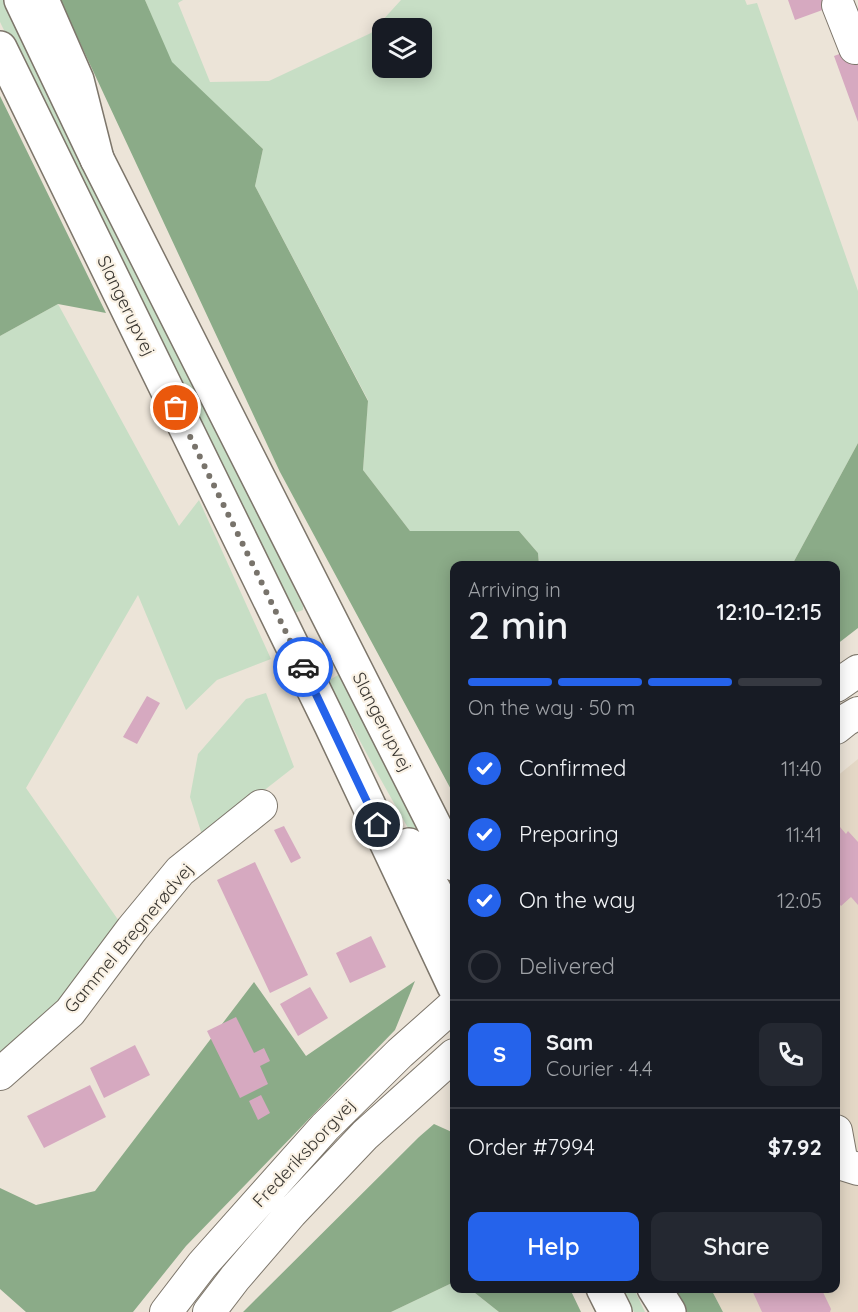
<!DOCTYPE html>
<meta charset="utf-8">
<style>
:root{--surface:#171b24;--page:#242831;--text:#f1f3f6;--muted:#9ea1a6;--line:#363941;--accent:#2563eb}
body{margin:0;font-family:Quicksand,sans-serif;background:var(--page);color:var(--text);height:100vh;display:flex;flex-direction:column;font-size:22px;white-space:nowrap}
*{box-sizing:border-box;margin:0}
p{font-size:20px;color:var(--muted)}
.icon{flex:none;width:33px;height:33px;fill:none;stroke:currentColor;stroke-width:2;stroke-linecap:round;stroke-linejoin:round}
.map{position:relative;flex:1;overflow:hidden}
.panel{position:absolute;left:450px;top:561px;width:390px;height:732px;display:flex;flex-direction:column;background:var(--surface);border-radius:12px;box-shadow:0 3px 15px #0003}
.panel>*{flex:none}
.buttons{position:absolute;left:372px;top:18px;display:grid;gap:12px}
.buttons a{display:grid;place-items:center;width:60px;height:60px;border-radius:12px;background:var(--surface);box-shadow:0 3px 15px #0003;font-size:30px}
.pin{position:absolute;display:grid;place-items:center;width:51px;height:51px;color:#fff;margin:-26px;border:3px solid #fff;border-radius:50%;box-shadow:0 2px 6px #0007}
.courier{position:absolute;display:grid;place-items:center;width:60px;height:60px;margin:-30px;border:4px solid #2563eb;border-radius:50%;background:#fff;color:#222;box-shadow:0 2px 8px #0007}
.summary em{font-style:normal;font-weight:600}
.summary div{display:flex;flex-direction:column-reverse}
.summary{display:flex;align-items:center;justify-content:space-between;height:102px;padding:0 18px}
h1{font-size:39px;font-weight:600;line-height:45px}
.bar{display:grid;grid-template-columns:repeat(4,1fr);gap:9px 6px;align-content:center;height:72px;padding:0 18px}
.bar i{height:8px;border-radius:4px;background:var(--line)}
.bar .selected{background:var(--accent)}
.bar p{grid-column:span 4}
.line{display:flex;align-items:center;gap:15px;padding:0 18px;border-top:2px solid var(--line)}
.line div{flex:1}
.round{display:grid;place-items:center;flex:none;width:63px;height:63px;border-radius:12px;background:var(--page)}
ol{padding:0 18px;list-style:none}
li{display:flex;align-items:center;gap:18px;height:66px}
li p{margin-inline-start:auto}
li .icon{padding:6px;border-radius:50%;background:var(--accent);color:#fff;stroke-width:4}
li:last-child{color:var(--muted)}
li i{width:33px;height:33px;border:3px solid var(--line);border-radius:50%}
.primary-button{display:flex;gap:12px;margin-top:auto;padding:12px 18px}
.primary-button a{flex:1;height:69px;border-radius:12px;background:var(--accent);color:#fff;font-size:24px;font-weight:600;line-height:69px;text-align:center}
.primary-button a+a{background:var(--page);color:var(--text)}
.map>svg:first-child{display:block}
.built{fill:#e4d8c6}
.green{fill:#c7dec5;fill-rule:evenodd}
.forest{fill:#8bab88}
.building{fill:#d6a9c0}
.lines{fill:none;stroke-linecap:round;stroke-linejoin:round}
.minor-casing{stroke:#7d766b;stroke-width:34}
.major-casing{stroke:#7d766b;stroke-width:36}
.highway-casing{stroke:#7d766b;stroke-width:36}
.minor{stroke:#fff;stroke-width:32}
.major{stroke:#fff;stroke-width:33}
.highway{stroke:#fff;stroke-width:33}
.done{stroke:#78736b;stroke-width:6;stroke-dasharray:0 10.8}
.route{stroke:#2563eb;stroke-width:8}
.labels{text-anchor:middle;stroke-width:4.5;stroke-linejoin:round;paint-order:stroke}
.street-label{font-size:18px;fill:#393631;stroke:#faf2e5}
</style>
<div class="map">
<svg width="858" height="1312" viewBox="0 0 858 1312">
<rect width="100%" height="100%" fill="#ece4d8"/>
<path class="built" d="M858,759V1312H723L711,1289L836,1288V777Z"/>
<path class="green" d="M0,0H10L189,375L303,606V610L292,614L0,22Z
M145,0H183L178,3L210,82L269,81L371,33L401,0H745L747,5L757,3L858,291V443L792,565H539L538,553L519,531H410L363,470L368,400L255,186L263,149L171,62ZM382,28H422V68H382Z
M58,304L179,526L199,500L271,659L217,680L186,710L138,595L26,788L121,924L61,1008L0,1062V336Z
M338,675L343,680L431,850L445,894L376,771L328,681Z
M266,693L294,767L203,838L190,797L198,754L246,699Z
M454,1282V1288L470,1289L499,1312H391Z
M622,1289H634L645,1312H634Z"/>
<path class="forest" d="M60,0H145L172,62L263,149L255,186L368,401L363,470L410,531H519L538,553L539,565L454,566V795L280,472Z
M0,96L106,313L58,304L0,336Z
M858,443V628L836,645V566L792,565Z
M415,981L395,1030L186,1246L133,1312H26L0,1289V1188L36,1205L95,1191L254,982L306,1056Z
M434,1124L454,1133V1282L391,1312H243L419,1137Z
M470,1289H570L581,1312H499Z
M675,1289H711L723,1312H686Z"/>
<path class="building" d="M788,0H850L795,20Z
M858,47V122L834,56Z
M147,696L160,703L137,744L123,737Z
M284,826L301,858L291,863L274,830Z
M840,827L846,834L848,831L858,842V905L851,897L841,906L836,900V831Z
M255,862L308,975L270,993L217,880Z
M371,936L386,967L350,983L336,953Z
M310,987L328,1018L298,1036L280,1004Z
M236,1017L254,1053L264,1048L270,1061L260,1066L268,1084L240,1098L207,1031Z
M135,1045L150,1075L104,1098L90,1068Z
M90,1085L106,1117L44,1148L27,1116Z
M261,1095L270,1113L258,1120L249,1101Z
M751,1288H821L831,1309L830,1312H762Z"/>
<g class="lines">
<g class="minor-casing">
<path id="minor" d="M838,5L855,48
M836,686L858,671
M836,728L846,720L858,713
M0,1074L70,1012L132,929L180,871L261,806
M836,1131L842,1164L858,1169
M166,1312L202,1265L325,1127L400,1053L454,1005
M209,1312L235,1278L291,1213L365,1135L454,1055"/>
</g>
<g class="major-casing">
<path id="major" d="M21,0L97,159L454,864
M0,48L331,725L454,986
M409,845L454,925
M603,1288L615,1312
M654,1288L669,1312"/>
</g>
<g class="highway-casing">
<path id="highway" d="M42,0L77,80L97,159"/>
</g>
<use href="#minor" class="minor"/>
<use href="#major" class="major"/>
<use href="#highway" class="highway"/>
</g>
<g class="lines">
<path class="done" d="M176,408L303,667"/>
<path class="route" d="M303,667L378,825"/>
</g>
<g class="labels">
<g class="street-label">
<text transform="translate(126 306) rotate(64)" y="6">Slangerupvej</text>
<text transform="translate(382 722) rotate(63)" y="6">Slangerupvej</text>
<text transform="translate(129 938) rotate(-50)" y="6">Gammel Bregnerødvej</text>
<text transform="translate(304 1153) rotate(-47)" y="6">Frederiksborgvej</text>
</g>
</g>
</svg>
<div class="buttons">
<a><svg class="icon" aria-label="layers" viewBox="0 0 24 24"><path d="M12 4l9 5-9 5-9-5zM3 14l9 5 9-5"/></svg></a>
</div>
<div class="pin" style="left:176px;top:408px;background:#ea580c"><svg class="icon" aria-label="bag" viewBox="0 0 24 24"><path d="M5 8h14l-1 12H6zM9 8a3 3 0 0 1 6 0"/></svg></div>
<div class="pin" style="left:378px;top:825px;background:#1f2937"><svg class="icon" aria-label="home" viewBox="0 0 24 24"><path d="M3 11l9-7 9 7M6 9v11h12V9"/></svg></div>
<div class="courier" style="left:303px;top:667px"><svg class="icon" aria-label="car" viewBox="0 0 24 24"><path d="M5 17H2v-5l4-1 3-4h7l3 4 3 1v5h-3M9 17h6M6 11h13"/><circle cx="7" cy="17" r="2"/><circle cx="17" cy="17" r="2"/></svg></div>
<section class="panel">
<div class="summary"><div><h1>2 min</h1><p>Arriving in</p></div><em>12:10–12:15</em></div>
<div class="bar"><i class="selected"></i><i class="selected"></i><i class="selected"></i><i></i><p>On the way · 50 m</p></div>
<ol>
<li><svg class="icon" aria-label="check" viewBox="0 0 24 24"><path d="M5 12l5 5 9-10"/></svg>Confirmed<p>11:40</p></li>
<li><svg class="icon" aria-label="check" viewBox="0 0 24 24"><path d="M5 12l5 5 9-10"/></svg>Preparing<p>11:41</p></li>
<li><svg class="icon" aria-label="check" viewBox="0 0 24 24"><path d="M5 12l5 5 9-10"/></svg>On the way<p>12:05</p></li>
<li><i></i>Delivered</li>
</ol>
<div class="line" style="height:108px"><b class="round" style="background:var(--accent);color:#fff">S</b><div><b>Sam</b><p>Courier · 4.4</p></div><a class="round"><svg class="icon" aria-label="phone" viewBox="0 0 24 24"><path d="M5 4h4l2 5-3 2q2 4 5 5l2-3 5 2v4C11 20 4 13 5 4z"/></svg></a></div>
<div class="line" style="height:78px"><div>Order #7994</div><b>$7.92</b></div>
<div class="primary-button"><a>Help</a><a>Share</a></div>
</section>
</div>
